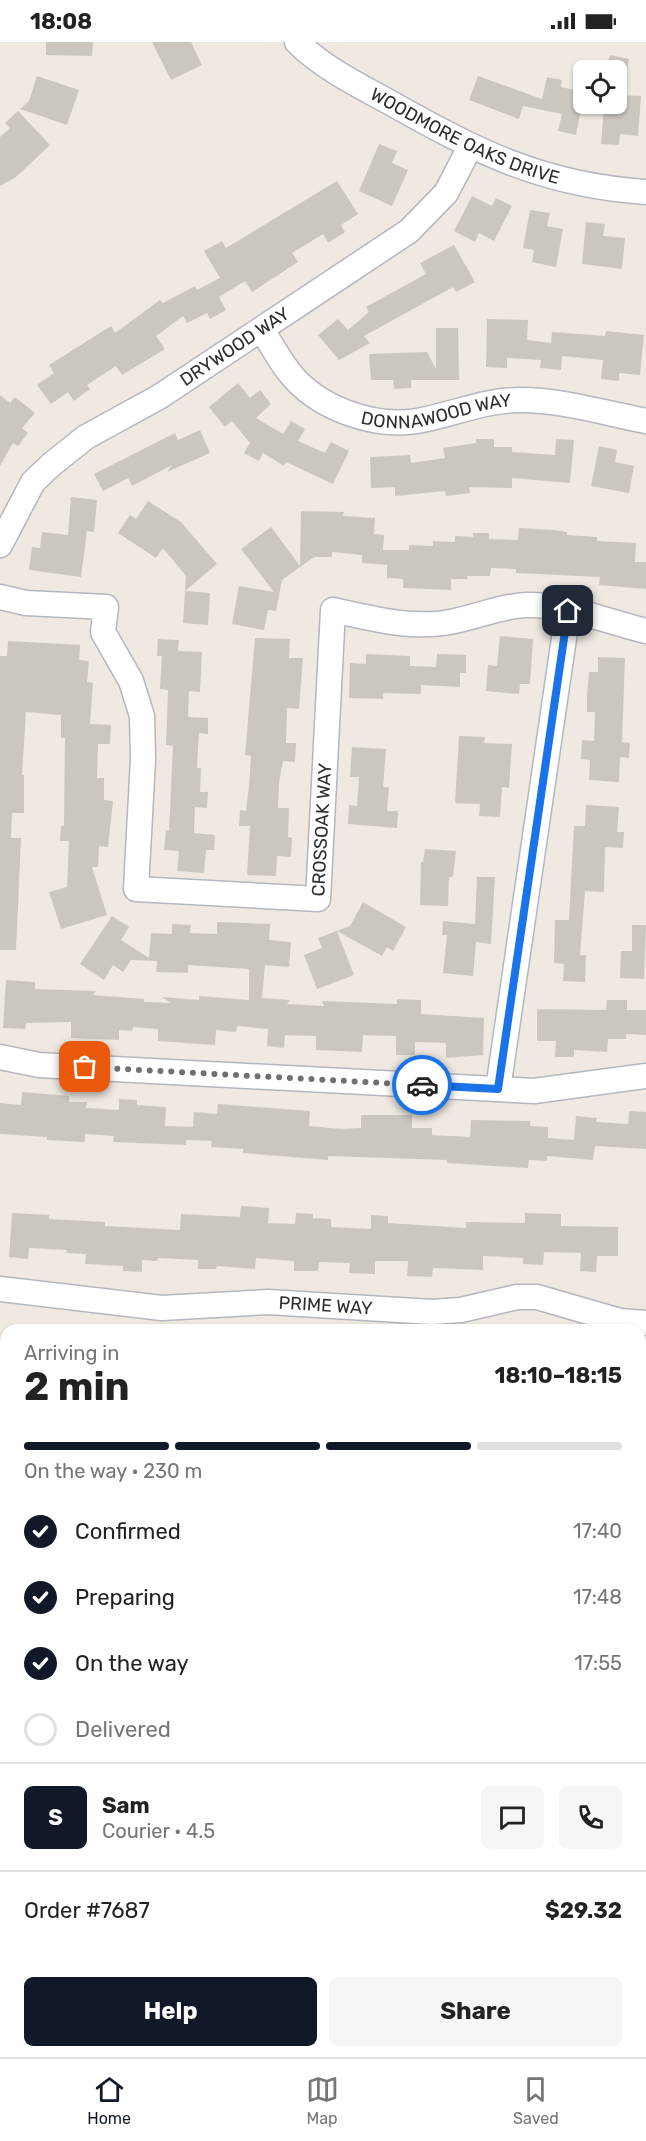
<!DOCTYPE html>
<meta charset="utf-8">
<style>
:root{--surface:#fff;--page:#f6f6f6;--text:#222;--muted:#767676;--line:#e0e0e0;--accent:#111827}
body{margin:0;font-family:Rubik,sans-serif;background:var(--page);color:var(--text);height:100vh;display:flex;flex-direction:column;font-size:22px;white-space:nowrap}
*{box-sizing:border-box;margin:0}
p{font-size:20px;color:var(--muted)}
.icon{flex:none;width:33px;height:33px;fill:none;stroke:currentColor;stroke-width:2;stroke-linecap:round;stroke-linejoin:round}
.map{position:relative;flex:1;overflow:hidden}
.side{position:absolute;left:0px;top:1282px;width:646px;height:734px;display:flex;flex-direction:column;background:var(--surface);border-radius:18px 18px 0 0;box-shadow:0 2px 4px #0004}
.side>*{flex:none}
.fabs{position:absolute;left:573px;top:18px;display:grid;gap:12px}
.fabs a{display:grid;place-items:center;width:54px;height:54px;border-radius:9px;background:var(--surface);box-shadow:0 2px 4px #0004;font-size:30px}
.pin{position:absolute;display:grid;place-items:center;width:51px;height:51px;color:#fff;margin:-26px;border-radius:12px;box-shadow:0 3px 9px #0006}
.courier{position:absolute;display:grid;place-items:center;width:60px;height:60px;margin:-30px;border:4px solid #1a73e8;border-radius:50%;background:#fff;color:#222;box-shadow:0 2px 8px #0007}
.headline em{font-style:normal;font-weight:700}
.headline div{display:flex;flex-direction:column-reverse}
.headline{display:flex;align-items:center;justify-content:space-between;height:102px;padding:0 24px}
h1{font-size:39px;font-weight:700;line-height:45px}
.bar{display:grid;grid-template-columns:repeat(4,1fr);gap:9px 6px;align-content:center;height:72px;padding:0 24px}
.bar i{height:8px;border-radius:4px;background:var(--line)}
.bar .on{background:var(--accent)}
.bar p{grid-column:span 4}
.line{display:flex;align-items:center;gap:15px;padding:0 24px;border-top:2px solid var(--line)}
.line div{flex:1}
.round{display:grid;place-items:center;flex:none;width:63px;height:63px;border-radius:9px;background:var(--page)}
ol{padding:0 24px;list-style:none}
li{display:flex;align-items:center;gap:18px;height:66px}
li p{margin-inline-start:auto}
li .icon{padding:6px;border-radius:50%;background:var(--accent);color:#fff;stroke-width:4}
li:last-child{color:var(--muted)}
li i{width:33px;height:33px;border:3px solid var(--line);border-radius:50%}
.cta{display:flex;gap:12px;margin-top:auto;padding:12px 24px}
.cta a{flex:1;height:69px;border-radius:9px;background:var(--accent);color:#fff;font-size:24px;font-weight:700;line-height:69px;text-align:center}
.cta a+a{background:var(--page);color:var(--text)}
.status{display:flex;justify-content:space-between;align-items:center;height:42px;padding:0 30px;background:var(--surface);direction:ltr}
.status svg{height:16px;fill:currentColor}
.dock{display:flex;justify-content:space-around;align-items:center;height:84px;border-top:2px solid var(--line);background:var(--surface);font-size:16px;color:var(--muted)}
.dock a{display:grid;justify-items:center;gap:3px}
.dock .on{color:var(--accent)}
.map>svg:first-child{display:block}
.building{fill:#cbc7bf}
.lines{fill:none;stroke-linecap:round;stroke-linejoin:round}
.minor-casing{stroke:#b4b7c1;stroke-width:27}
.minor{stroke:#fff;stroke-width:24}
.done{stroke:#726f6d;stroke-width:6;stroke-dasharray:0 10.8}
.route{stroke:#1a73e8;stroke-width:8}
.labels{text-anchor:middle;stroke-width:4.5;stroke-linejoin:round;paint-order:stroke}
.street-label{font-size:18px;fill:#2e2e2e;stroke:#fff}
</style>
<div class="status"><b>18:08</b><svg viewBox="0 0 49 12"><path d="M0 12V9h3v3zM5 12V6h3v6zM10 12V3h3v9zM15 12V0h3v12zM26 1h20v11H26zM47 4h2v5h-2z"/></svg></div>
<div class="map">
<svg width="646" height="2015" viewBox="0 0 646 2015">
<rect width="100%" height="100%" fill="#efe9e1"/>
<path class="building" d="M46,0H93L92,14L46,13Z
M152,0H191L202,23L171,38Z
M610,13L629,17L627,28H606Z
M37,34L79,48L67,83L20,67L29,59Z
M478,34L542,57L547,35L562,38L561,45L584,50L576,93L558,89L562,72L523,64L519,77L469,58Z
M617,53L641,54L638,94L620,92L619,103L601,102L604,63L616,64Z
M18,69L50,103L16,135L0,144V95L10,86L5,81Z
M379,102L397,109L392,121L408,128L392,164L359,149Z
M337,139L358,172L341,183L345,190L328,201L323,192L292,211L298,220L252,250L245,239L219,255L226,268L210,277L207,271L187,281L183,274L156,294L165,307L122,333L116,324L87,343L90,347L74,359L68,350L51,362L37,343L54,331L49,323L111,284L115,291L160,258L163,261L195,244L197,248L220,236L204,209L222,199L226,206Z
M472,154L492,164L496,156L512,164L494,199L479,191L475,200L454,189Z
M530,168L550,171L547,184L563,187L556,225L532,220L534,208L523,206Z
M586,180L605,182L603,194L625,196L622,227L582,222Z
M454,203L475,240L456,250L453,245L364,294L370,301L339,318L318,293L338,277L348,288L369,270L366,265L426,232L420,221Z
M487,277L528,278L527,298L551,301L552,290L605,294L606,289L644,293L640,333L619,331V339L601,337L603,318L562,314L561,328L540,326L541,318L507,316V326L486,325Z
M436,286H458L459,338H411V346L394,347L393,338H371L369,312L427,310L436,327Z
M238,341L250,356L260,348L271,362L256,376L283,392L291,379L305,387L298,399L325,411L331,400L349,409L333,442L286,420L284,424L263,411L259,419L244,411L250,401L232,379L225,385L209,365Z
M0,353L10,361L15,355L35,371L22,386L28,391L18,404L13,401L0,424Z
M200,388L210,411L167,430L172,423L132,444L128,436L103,449L94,432L175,391L178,398Z
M476,397H494V405H512V410L555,413L556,397L574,398L570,441L512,436V446L469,445L470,451L446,454L445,449L395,454V445L371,446L370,415L410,413L411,421L445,416L443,406L476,401Z
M599,404L617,408L615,420L634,424L629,451L591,444Z
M71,455L97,458L94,490L87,489L81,535L29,528L32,505L40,506L42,490L68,493Z
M148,459L181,480L217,522L185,549L186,534L163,506L156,516L118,491L130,473L136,477Z
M301,469L344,470L343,474L375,476L374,492L384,493L383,508H409V503L433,504V499L455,500V494L473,495V491H489V497L518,498L519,486L554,488L567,490V493L597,495V499L636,501L635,520H646V547L599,543L600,535L516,531V527L491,526L490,534H467V537H451V548L403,546V537L387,536V523L362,521V513L332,510V515H314L282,538L276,569L268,568L264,588L232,582L239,544L274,550L241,507L271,485L300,524Z
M185,549L210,551L208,583L183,581Z
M500,594L533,597L530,642H520L519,652L486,649L488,623L497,624Z
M255,596L290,597L289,616H303L299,667L287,666L286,701H296L295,720L283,719L279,740L278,766H289L288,795L292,796L291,815L277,814L276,834L247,833L250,784H239L240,768L246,769L249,744L251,714L245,713Z
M158,597L179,598L178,609L202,610L200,650L189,649L188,675L208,676V692L199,691L197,726H201L200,750H208L207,766L195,765L194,791L215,793L214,808H206L204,831L177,829L179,809L164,808L166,788L169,789L173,704L166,703L168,648L160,647L162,614H157Z
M8,599L80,603L79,618L89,619L87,640L93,641L90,682L111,683L110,702H98L97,736H104V758L113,759L108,805L99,804L98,825H92L107,873L61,887L49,850L67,845L69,799H60L61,784H64L65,696H61V673L26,670L22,733H24V771H12L11,796H21L16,908H0V614H7Z
M366,612L410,614V624L436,625L437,612L466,613V631H460V645L421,643V652L383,651V657L349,656L350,621L366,622Z
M598,615L625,616L622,700L630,701L629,716L620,715L619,740L589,738L590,718L581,717L582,698L594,699L595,670H587V654L589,630H598Z
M459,694L485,695L484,701L512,702L509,746L502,745L500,775L479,774L480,762L455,761Z
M352,705L386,707L383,745H389L387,769H398L397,786L348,782L349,763L357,764L359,735H350Z
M586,763L619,765L617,790H624L623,806L605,805L604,850L585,849L580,913H586L585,940L563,939L564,922L554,921L555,878H569L574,784H585Z
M425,807L456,809L453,835H449L448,864L420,863L421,820H423Z
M477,835H495L491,902L476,900L473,934L443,931L447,893H442L443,879L475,882Z
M363,860L406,885L393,909L387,905L382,914L337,889L354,933L317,947L304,913L322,906L318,896L350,884Z
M112,874L129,885L121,898L149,916L151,891L172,892V882L191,883L190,891L217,892V880L270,882L269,898L291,900L289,925L265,923L262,956L290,958L287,962L324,964L322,959L397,962V957L421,958V972L484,976L483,1013L446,1016V1001L415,1000V1013H396V994L363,993L362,1010L316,1008V994L285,993L284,1006L267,1004L268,987L237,984L236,990L216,988L215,1003L158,999V987L133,985L132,989L119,988V998L71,996V980L26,981L25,987L3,986L6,938L35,940V947L96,949L93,953L144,957V960L171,961L162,955L199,958V954L249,958V927L188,923V931L156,930L157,919L131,918L123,930L113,923L104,938L80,922Z
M632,883H646L644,937L620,936L621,909H632Z
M607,958H627V968H646V993L626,992V997H608L607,1010L574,1008V1015H555L556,999H537V967L606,968Z
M22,1050L69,1054V1060H87L86,1066L119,1068V1057L137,1058V1063L166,1065L165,1084L193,1085L194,1070L217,1072L218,1062L310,1069L309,1084L341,1087L361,1086V1073H412V1086H432V1093L470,1095L471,1078L530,1079V1084L548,1085V1096L574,1098L576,1074L597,1076L596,1080L628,1082L629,1069L646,1070V1107L595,1104L593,1118L547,1114V1119L529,1118L528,1126L447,1121V1118L328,1114V1118L243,1111V1107L211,1105L212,1099L186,1098V1103L113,1100L114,1094L85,1092V1100L47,1098V1095L0,1092V1061L21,1063Z
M241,1164L269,1166L268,1181L295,1182L296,1171L313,1172V1176L331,1177V1185L371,1187V1173L388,1174V1181L466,1186V1180L525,1181V1171L561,1172V1184L618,1185V1214H597L596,1230L580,1229L581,1211L544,1210L543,1223L523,1222V1216L483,1214V1228L433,1226L432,1235L407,1234L408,1219H375V1232L349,1231L350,1221L319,1220L318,1229H294V1219L256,1216L255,1227L217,1224L216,1227H198V1218L158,1216L157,1219L142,1218V1230L123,1229V1224L85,1222L86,1212L66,1211L67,1208L29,1206L28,1217L9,1215L12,1171L49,1173V1177L105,1180V1184L180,1188L181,1172L240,1175Z"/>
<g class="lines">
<g class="minor-casing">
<g id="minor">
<path id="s1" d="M297,0C323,26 358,43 389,60C478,110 542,143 646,150"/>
<path id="s2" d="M262,288C271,302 279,317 289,330C317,366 373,386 417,379C452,373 483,358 520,358C563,358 604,371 646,379"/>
<path id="s3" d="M0,503L33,440L52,422L86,395L159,355L409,189L446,151L470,105"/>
<path id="s4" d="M0,555L26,561L106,565L103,590L131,639L142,674L143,717L136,847L318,857L333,568C374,577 417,589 459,578C482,573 502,564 526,563C566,562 608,580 646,589"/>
<path d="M0,1015L39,1023L534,1049L646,1034"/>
<path d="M498,1047L568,569"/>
<path id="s5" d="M0,1247L162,1266L268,1260L432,1270L461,1268L517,1255H537L620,1279L646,1281"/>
<path d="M0,1517H6"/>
<path d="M0,1770H6"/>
<path d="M146,2015V2010"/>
<path d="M341,2015L342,2010"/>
</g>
</g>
<use href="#minor" class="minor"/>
</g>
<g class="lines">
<path class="done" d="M85,1025L422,1043"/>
<path class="route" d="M422,1043L498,1047L568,569"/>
</g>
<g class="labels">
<g class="street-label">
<text dy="6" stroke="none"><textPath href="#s1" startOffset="194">WOODMORE OAKS DRIVE</textPath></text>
<text dy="6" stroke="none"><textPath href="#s3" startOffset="315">DRYWOOD WAY</textPath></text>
<text dy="6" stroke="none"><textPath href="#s2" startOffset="213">DONNAWOOD WAY</textPath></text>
<text dy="6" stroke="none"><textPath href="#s4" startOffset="650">CROSSOAK WAY</textPath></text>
<text dy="6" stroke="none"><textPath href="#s5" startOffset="327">PRIME WAY</textPath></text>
</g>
</g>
</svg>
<div class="fabs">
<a><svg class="icon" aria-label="locate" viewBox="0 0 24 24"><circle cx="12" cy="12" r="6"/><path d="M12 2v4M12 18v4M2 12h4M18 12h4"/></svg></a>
</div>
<div class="pin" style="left:85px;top:1025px;background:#ea580c"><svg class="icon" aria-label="bag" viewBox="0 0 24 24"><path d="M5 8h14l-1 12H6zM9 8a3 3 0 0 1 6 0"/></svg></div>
<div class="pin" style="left:568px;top:569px;background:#1f2937"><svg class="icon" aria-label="home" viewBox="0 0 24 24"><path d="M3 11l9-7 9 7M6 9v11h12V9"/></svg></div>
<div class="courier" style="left:422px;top:1043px"><svg class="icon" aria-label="car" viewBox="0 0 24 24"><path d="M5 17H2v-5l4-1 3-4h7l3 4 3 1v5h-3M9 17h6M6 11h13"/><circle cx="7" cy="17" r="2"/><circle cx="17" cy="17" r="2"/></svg></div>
<section class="side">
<div class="headline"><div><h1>2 min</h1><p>Arriving in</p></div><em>18:10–18:15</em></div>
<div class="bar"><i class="on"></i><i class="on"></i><i class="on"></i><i></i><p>On the way · 230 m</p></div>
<ol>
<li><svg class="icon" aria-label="check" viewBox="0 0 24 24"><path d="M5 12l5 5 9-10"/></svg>Confirmed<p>17:40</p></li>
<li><svg class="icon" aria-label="check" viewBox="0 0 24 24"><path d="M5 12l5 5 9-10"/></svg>Preparing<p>17:48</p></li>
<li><svg class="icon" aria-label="check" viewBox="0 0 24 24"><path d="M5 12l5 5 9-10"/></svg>On the way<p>17:55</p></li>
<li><i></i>Delivered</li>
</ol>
<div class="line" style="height:108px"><b class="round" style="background:var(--accent);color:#fff">S</b><div><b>Sam</b><p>Courier · 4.5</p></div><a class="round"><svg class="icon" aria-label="chat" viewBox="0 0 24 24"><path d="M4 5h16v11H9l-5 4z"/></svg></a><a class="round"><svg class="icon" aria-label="phone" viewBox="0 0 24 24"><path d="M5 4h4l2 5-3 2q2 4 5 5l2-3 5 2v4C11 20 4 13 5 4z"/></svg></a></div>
<div class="line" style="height:78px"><div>Order #7687</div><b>$29.32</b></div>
<div class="cta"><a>Help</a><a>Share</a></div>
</section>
</div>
<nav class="dock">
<a class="on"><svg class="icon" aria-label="home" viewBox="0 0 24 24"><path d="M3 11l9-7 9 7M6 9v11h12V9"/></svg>Home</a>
<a><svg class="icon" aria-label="map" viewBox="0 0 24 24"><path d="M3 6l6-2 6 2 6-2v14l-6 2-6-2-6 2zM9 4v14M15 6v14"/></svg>Map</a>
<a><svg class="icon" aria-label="saved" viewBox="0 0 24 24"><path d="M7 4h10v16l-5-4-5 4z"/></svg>Saved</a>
</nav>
